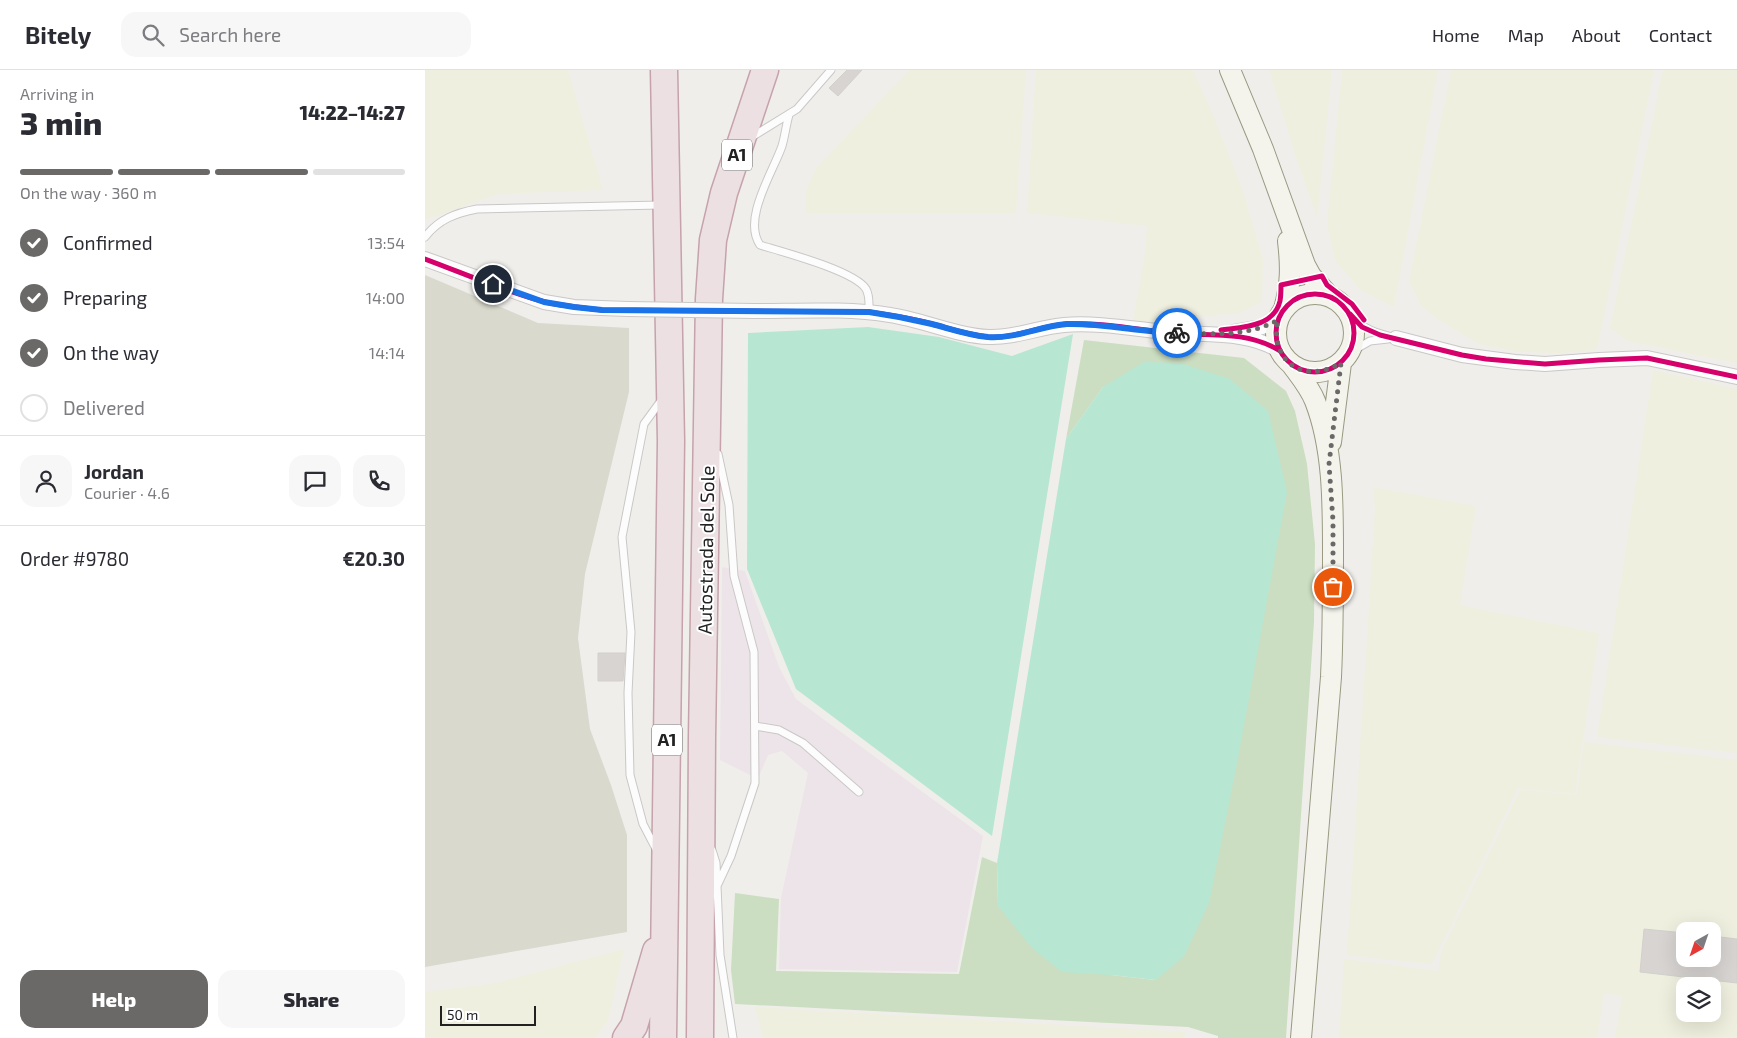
<!DOCTYPE html>
<meta charset="utf-8">
<style>
:root{--surface:#fff;--page:#f7f7f7;--text:#2b2b33;--muted:#7c7c81;--line:#e1e1e2;--accent:#6a6968}
body{margin:0;font-family:"Exo 2",sans-serif;background:var(--page);color:var(--text);height:100vh;display:flex;flex-direction:column;font-size:19px;white-space:nowrap}
*{box-sizing:border-box;margin:0}
p{font-size:16px;color:var(--muted)}
.icon{flex:none;width:28px;height:28px;fill:none;stroke:currentColor;stroke-width:2;stroke-linecap:round;stroke-linejoin:round}
.map{position:relative;flex:1;overflow:hidden}
.panel{display:flex;flex-direction:column;background:var(--surface);width:425px}
.panel>*{flex:none}
.needle{width:32px;rotate:220deg}
.buttons{position:absolute;left:1251px;top:852px;display:grid;gap:10px}
.buttons a{display:grid;place-items:center;width:45px;height:45px;border-radius:10px;background:var(--surface);box-shadow:0 5px 20px #0002;font-size:25px}
.scale{position:absolute;left:15px;bottom:12px;width:96px;box-sizing:border-box;padding-left:5px;border:2px solid #222;border-top:0;font-size:14px;line-height:18px;white-space:nowrap;color:#222;-webkit-text-stroke:4px #fff;paint-order:stroke}
.pin{position:absolute;display:grid;place-items:center;width:42px;height:42px;color:#fff;margin:-21px;border:2px solid #fff;border-radius:50%;box-shadow:0 1px 5px #0007}
.courier{position:absolute;display:grid;place-items:center;width:50px;height:50px;margin:-25px;border:4px solid #1a73e8;border-radius:50%;background:#fff;color:#222;box-shadow:0 1px 6px #0007}
.head em{font-style:normal;font-weight:800}
.head div{display:flex;flex-direction:column-reverse}
.head{display:flex;align-items:center;justify-content:space-between;height:85px;padding:0 20px}
h1{font-size:32px;font-weight:800;line-height:38px}
.bar{display:grid;grid-template-columns:repeat(4,1fr);gap:8px 5px;align-content:center;height:60px;padding:0 20px}
.bar i{height:6px;border-radius:4px;background:var(--line)}
.bar .current{background:var(--accent)}
.bar p{grid-column:span 4}
.line{display:flex;align-items:center;gap:12px;padding:0 20px;border-top:1px solid var(--line)}
.line div{flex:1}
.round{display:grid;place-items:center;flex:none;width:52px;height:52px;border-radius:15px;background:var(--page)}
ol{padding:0 20px;list-style:none}
li{display:flex;align-items:center;gap:15px;height:55px}
li p{margin-inline-start:auto}
li .icon{padding:5px;border-radius:50%;background:var(--accent);color:#fff;stroke-width:4}
li:last-child{color:var(--muted)}
li i{width:28px;height:28px;border:2px solid var(--line);border-radius:50%}
.action{display:flex;gap:10px;margin-top:auto;padding:10px 20px}
.action a{flex:1;height:58px;border-radius:15px;background:var(--accent);color:#fff;font-size:20px;font-weight:800;line-height:58px;text-align:center}
.action a+a{background:var(--page);color:var(--text)}
header{display:flex;align-items:center;gap:30px;box-sizing:border-box;height:70px;padding:0 25px;background:var(--surface);border-bottom:1px solid var(--line)}
header strong{font-size:24px}
nav{display:flex;gap:28px;margin-inline-start:auto;font-size:18px}
.search{width:350px;height:45px;background:var(--page);display:flex;align-items:center;gap:12px;box-sizing:border-box;padding:0 18px;border-radius:15px;color:var(--muted);font-size:19px}
main{display:flex;flex:1;min-height:0}
.map>svg:first-child{display:block}
.industrial{fill:#ede4e9}
.construction{fill:#d9d9cd}
.farmland{fill:#efefdf;fill-rule:evenodd}
.forest{fill:#cbdec1}
.pitch{fill:#b7e6d2}
.building{fill:#d7d4d2;stroke:#d3d0cc}
.lines{fill:none;stroke-linecap:round;stroke-linejoin:round}
.lane-casing{stroke:#c9c8c7;stroke-width:9}
.street-casing{stroke:#c9c8c7;stroke-width:16}
.secondary-casing{stroke:#999a82;stroke-width:22}
.highway-casing{stroke:#c5a2ac;stroke-width:29}
.lane{stroke:#fdfcfc;stroke-width:7}
.street{stroke:#fdfcfc;stroke-width:14}
.secondary{stroke:#f4f4ed;stroke-width:20}
.highway{stroke:#ece0e2;stroke-width:26}
.street-bridge-casing{stroke:#c9c8c7;stroke-width:16;stroke-linecap:butt}
.street-bridge{stroke:#fdfcfc;stroke-width:14}
.cycleway-casing{stroke:#fff;stroke-width:8}
.cycleway{stroke:#d6006c;stroke-width:5}
.done{stroke:#6a6968;stroke-width:5;stroke-dasharray:0 9}
.route{stroke:#1a73e8;stroke-width:6}
.labels{text-anchor:middle;stroke-width:4;stroke-linejoin:round;paint-order:stroke}
.shield{fill:#fff;stroke:#646464;stroke-width:1}
.shield-label{font-size:18px;font-weight:bold;fill:#222}
.street-label{font-size:19px;fill:#222;stroke:#fff}
</style>
<header>
<strong>Bitely</strong>
<div class="search"><svg class="icon" aria-label="search" viewBox="0 0 24 24"><circle cx="10" cy="10" r="6"/><path d="M15 15l6 6"/></svg>Search here</div>
<nav><a>Home</a><a>Map</a><a>About</a><a>Contact</a></nav>
</header>
<main>
<section class="panel">
<div class="head"><div><h1>3 min</h1><p>Arriving in</p></div><em>14:22–14:27</em></div>
<div class="bar"><i class="current"></i><i class="current"></i><i class="current"></i><i></i><p>On the way · 360 m</p></div>
<ol>
<li><svg class="icon" aria-label="check" viewBox="0 0 24 24"><path d="M5 12l5 5 9-10"/></svg>Confirmed<p>13:54</p></li>
<li><svg class="icon" aria-label="check" viewBox="0 0 24 24"><path d="M5 12l5 5 9-10"/></svg>Preparing<p>14:00</p></li>
<li><svg class="icon" aria-label="check" viewBox="0 0 24 24"><path d="M5 12l5 5 9-10"/></svg>On the way<p>14:14</p></li>
<li><i></i>Delivered</li>
</ol>
<div class="line" style="height:90px"><a class="round"><svg class="icon" aria-label="person" viewBox="0 0 24 24"><circle cx="12" cy="8" r="4"/><path d="M4 21q1-7 8-7t8 7"/></svg></a><div><b>Jordan</b><p>Courier · 4.6</p></div><a class="round"><svg class="icon" aria-label="chat" viewBox="0 0 24 24"><path d="M4 5h16v11H9l-5 4z"/></svg></a><a class="round"><svg class="icon" aria-label="phone" viewBox="0 0 24 24"><path d="M5 4h4l2 5-3 2q2 4 5 5l2-3 5 2v4C11 20 4 13 5 4z"/></svg></a></div>
<div class="line" style="height:65px"><div>Order #9780</div><b>€20.30</b></div>
<div class="action"><a>Help</a><a>Share</a></div>
</section>
<div class="map">
<svg width="1312" height="968" viewBox="0 0 1312 968">
<rect width="100%" height="100%" fill="#f0eeeb"/>
<path class="industrial" d="M297,497L320,501L354,597L371,629L558,766L532,902L354,899L356,828L383,703L357,681L343,685L333,709L295,690Z"/>
<path class="construction" d="M0,205L113,253L204,258V322L160,504L153,568L165,659L186,715L202,765V862L0,897Z"/>
<path class="farmland" d="M0,0H143L178,120L73,124L0,150Z
M484,0H601L591,143H381L380,122L392,97Z
M611,0H768L787,42L817,118L838,190L837,232L814,243L769,247L739,257L708,251L721,176L722,156L602,143Z
M844,0H907L892,148L868,78Z
M917,0H1013L969,237L936,220L910,191L902,154Z
M1026,0H1229L1172,280L1135,283L1094,282L1054,274L1014,250L996,236L984,211Z
M1238,0H1312V293L1202,271L1185,258Z
M1228,300L1312,319V683L1172,667Z
M948,417L1051,436L1035,535L1174,563L1150,724L1093,718L1007,894L922,885L950,439Z
M1159,672L1312,690V968H1190L1197,926L1179,923L1172,968H914L919,889L1013,901L1016,882L1095,720L1152,725ZM1260,861H1288V889H1260ZM1260,916H1288V944H1260Z
M199,879L183,950L171,968H0V922L70,913Z
M330,937L761,962L760,968H338Z"/>
<path class="forest" d="M659,270L819,288L861,321L870,341L882,394L890,474L889,552L861,968H793V966L763,957L310,934L306,900L310,823L354,829L351,901L534,904L557,787L572,793L573,836L686,905L730,910L678,317L641,369Z"/>
<path class="pitch" d="M443,257L514,267L587,286L648,264L567,766L371,619L322,499L323,263Z
M719,292L755,293L805,309L843,341L862,422L813,688L784,833L759,886L731,910L686,905L637,902L607,878L573,836L572,793L641,369L678,317Z"/>
<path class="building" d="M422,0H437L413,26L404,18Z
M173,583H200L198,611H173Z
M1219,859L1260,863V889H1288V866L1312,869V913L1215,902Z"/>
<g class="lines">
<g class="lane-casing">
<path id="lane" d="M364,45C361,55 360,66 357,76C348,102 317,149 335,175C358,182 430,201 441,219C445,226 444,235 444,242
M325,68L372,39L406,0
M0,167C14,149 31,143 52,139L236,135
M925,244C939,260 950,263 971,268
M924,283L945,271L963,269
M330,656L354,660L378,673L434,722
M231,779L218,754L205,705L203,623L206,562L197,467L219,354L238,328
M287,780L291,793L295,885L308,968
M285,827L292,816L306,786L330,713L329,582L309,506L304,435L293,384"/>
</g>
<g class="street-casing">
<path id="street" d="M0,189L119,232L149,237L203,239
M329,241C374,241 421,238 465,245C498,250 533,266 564,267C590,268 614,257 639,255C669,252 710,259 741,262C779,266 821,260 855,281
M809,262L837,257L853,250
M971,268L1037,285L1090,292L1120,294L1174,290L1222,288L1312,307"/>
</g>
<g class="secondary-casing">
<path id="secondary" d="M805,0L838,79L880,195L886,206L905,227
M851 263a39 39 0 1 1 78 0a39 39 0 1 1-78 0Z
M859,239C866,214 866,197 863,171
M867,295C875,306 885,318 890,331C908,377 908,432 908,481C908,523 908,565 906,607L876,968
M906,372L916,293"/>
</g>
<g class="highway-casing">
<path id="highway" d="M201,968L209,956L231,881
M238,968L246,371L239,0
M275,968L277,668L284,229L288,170L299,123L340,0"/>
</g>
<use href="#lane" class="lane"/>
<use href="#street" class="street"/>
<use href="#secondary" class="secondary"/>
<use href="#highway" class="highway"/>
<g class="street-bridge-casing">
<path id="street-bridge" d="M203,239L329,241"/>
</g>
<use href="#street-bridge" class="street-bridge"/>
<g class="cycleway-casing">
<path id="cycleway" d="M0,189C38,203 81,222 120,232C138,236 158,238 177,240L444,242C465,245 486,248 507,254C526,259 543,265 563,267C589,269 615,256 641,254C675,252 710,259 744,263C781,266 822,260 855,281
M851 263a39 39 0 1 1 78 0a39 39 0 1 1-78 0Z
M925,244L937,257L955,265L1037,285L1061,289L1120,294L1174,290L1222,288L1312,307
M796,260C817,257 849,257 855,231C856,226 856,220 856,215L897,206L902,215L927,234L939,250"/>
</g>
<use href="#cycleway" class="cycleway"/>
</g>
<g class="lines">
<path class="done" d="M752,263C785,264 823,267 853,250C844,292 880,315 916,293L904,394L908,451V517"/>
<path class="route" d="M68,214L119,232L149,237L177,240L444,242C465,245 486,249 507,254C526,259 543,265 563,267C590,269 615,256 642,254C678,253 715,262 752,263"/>
</g>
<g class="labels">
<g class="shield">
<rect x="297" y="69.5" width="30" height="31" rx="4"/>
<rect x="227" y="654.5" width="30" height="31" rx="4"/>
</g>
<g class="shield-label">
<text x="312" y="91">A1</text>
<text x="242" y="676">A1</text>
</g>
<g class="street-label">
<text transform="translate(281 480) rotate(-89)" y="7">Autostrada del Sole</text>
</g>
</g>
</svg>
<div class="buttons">
<a><svg class="needle" viewBox="-14 -14 28 28"><path d="M0-13l5 13h-10z" fill="#e53935"/><path d="M0 13l5-13h-10z" fill="#7c7c81"/></svg></a>
<a><svg class="icon" aria-label="layers" viewBox="0 0 24 24"><path d="M12 4l9 5-9 5-9-5zM3 14l9 5 9-5"/></svg></a>
</div>
<div class="scale">50 m</div>
<div class="pin" style="left:908px;top:517px;background:#ea580c"><svg class="icon" aria-label="bag" viewBox="0 0 24 24"><path d="M5 8h14l-1 12H6zM9 8a3 3 0 0 1 6 0"/></svg></div>
<div class="pin" style="left:68px;top:214px;background:#1f2937"><svg class="icon" aria-label="home" viewBox="0 0 24 24"><path d="M3 11l9-7 9 7M6 9v11h12V9"/></svg></div>
<div class="courier" style="left:752px;top:263px"><svg class="icon" aria-label="bike" viewBox="0 0 24 24"><circle cx="6" cy="16" r="4"/><circle cx="18" cy="16" r="4"/><path d="M6 16l4-8h5l3 8M10 8l3 8H6M13 5h3"/></svg></div>
</div>
</main>
